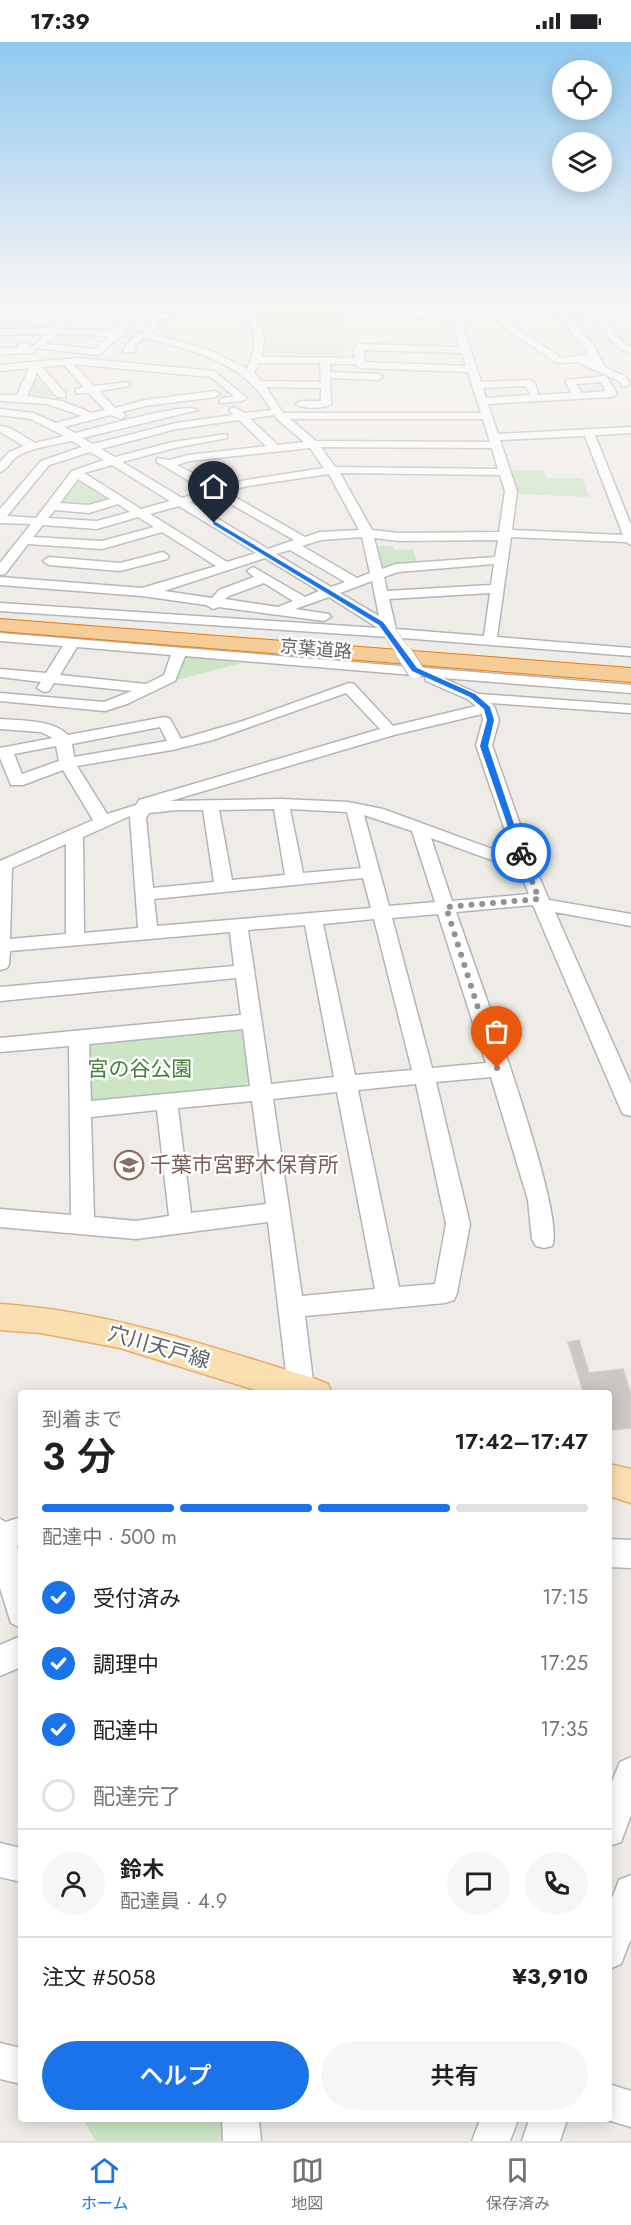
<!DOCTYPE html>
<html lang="ja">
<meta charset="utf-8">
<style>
:root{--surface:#fff;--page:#f6f6f6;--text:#202124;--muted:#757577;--line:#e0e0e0;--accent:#1a73e8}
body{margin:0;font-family:Jost,"Noto Sans JP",sans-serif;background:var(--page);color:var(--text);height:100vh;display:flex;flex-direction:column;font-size:22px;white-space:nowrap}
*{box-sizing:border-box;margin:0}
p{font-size:20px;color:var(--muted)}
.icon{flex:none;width:33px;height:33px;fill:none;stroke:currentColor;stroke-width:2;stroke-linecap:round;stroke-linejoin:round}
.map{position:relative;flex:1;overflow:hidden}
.drawer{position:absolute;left:18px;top:1348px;width:594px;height:732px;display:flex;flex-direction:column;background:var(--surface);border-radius:6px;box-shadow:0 3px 15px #0003}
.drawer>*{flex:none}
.buttons{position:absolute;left:552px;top:18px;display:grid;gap:12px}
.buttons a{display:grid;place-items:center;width:60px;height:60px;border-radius:50%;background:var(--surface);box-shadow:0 3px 15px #0003;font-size:30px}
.pin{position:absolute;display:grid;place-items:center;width:51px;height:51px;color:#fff;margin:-62px -26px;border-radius:50% 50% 50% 0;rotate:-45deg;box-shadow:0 0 6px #0007}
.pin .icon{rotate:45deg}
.courier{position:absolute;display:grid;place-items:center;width:60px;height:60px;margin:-30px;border:4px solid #1a73e8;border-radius:50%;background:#fff;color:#222;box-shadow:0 2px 8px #0007}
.overview em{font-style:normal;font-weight:600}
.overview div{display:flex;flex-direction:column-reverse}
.overview{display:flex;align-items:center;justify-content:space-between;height:102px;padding:0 24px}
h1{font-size:39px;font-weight:600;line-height:45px}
.bar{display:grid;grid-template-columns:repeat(4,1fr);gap:9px 6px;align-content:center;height:72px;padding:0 24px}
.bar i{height:8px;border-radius:4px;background:var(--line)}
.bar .current{background:var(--accent)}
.bar p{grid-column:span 4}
.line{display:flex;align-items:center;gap:15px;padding:0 24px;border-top:2px solid var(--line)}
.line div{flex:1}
.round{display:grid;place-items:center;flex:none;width:63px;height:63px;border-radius:32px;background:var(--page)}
ol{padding:0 24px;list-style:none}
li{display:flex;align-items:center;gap:18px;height:66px}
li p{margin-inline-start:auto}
li .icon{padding:6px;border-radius:50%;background:var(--accent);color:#fff;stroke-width:4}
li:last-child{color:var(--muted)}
li i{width:33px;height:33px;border:3px solid var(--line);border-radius:50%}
.action{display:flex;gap:12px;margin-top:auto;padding:12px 24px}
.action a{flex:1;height:69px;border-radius:36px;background:var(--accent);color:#fff;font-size:24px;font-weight:600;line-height:69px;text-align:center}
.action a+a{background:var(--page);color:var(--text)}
.status{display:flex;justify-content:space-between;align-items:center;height:42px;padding:0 30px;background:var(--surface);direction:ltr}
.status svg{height:16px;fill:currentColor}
.dock{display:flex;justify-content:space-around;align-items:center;height:84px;border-top:2px solid var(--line);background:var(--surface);font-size:16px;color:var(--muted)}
.dock a{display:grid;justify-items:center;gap:3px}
.dock .current{color:var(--accent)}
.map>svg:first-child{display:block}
.green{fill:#cbe5c5}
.building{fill:#cbc7c4;stroke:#d4cdc5;stroke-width:1.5}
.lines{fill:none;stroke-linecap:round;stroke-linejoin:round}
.minor-casing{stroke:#b2b5b8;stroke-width:3}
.major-casing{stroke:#e9ab67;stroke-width:3}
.highway-casing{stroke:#e77a0f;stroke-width:2}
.minor{fill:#fff;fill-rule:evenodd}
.major{fill:#fae0b1;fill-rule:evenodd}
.highway{fill:#f6cc97;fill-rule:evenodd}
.minor-bridge-far1-casing{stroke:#b2b5b8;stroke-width:14;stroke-linecap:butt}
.minor-bridge-casing{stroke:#b2b5b8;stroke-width:18;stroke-linecap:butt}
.minor-bridge-far1{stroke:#fff;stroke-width:13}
.minor-bridge{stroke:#fff;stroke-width:16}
.route{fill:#1a73e8}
.done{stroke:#919393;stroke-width:6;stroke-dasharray:0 10.8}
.labels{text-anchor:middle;stroke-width:5;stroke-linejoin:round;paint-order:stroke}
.far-street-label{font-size:18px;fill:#5e6366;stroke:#fff}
.park-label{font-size:21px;fill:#44813a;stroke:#fff}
.education-label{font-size:21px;fill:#785e54;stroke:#fff;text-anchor:start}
.street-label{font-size:21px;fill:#5e6366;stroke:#fff}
</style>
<div class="status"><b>17:39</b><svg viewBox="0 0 49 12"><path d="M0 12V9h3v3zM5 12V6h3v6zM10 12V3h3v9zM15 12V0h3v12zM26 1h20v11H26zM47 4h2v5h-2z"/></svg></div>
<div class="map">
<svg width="631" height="2099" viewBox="0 0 631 2099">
<rect width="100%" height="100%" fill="#efece7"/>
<path class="green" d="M248,269L344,271L343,312H261C265,290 262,286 248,269Z
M43,334L57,354L25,355L33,335Z
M511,428H543L546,436H582L589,455L519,452Z
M82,436L118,457L92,466L59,463L74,437Z
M375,504H393L395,508L413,507L417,521L381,528Z
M190,614L242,621L173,639L179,618Z
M236,986L243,990L249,1039L241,1047L98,1063L86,1057L87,1008L94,1000Z
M84,2078H230L229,2099H95Z"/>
<path class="building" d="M579,1298L589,1331L623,1327L631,1352V1386L609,1388V1352H584L568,1300Z"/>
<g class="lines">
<g class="minor-casing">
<path id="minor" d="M158,264H252L455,271L460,264H469L464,271L631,264V268L594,269L625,302L631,305V311L619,306L585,270L565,271L593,302L605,325L626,335L630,342L625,345L622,344L619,339L577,320L557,321L508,288L495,275L463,276L464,288L481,340L530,338L535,341L538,353L572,351L565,340L567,338L604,334L607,335L617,352L612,355L488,362L498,392L631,385V391L595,393L631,483V503L626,500L511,495L497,595L631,606V614L390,595L0,569V561L378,586L329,555L295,567L329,572L331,575L324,579L219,565L213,567L206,563L142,554L0,543V535L142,546L216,524L162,490L102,507L28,502L5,532L0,533V521L31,482L0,481V467L41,419L82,405L72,399C55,403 33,405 18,414C11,418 8,427 0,430V420L9,410L24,404L0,390V384L10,386L35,401L64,394L31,377L0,373V367L33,371L56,381L82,374L47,362L0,359V353H17L29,326L0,329V323L77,316L214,329L247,356L242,359L220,361V357L234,354L211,335L73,322L94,344L129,340V344L99,349L115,366L145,358L215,349L220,352L215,355L145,364L122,370L126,374L121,377L111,373L64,385L75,391C94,387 187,359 198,368L82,396L93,402L176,381L233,373L229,368L234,365L244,371L271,368C245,319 193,309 143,295L134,306L137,308L135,310H124V306L137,291H143L152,276H132L123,289L127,290V294L120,295L98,313L36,306L35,310L32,311L0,312V306H20L17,303L22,300L33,305L46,292L0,293V287L52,286L62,273L0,272V266L167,271L171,274L170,276H161L151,292L210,308L247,327C257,305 259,287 240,269L162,267ZM250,270L455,277L454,288L460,305L359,302L354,305L355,316L261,315C267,297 263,284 250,270ZM555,271L590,312L562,316L514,284L504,274ZM70,274L123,275L114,289L61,287ZM57,292L109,294L96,307L45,302ZM364,308L462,311L466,324L365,320ZM259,321H320L321,340L261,339L254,331ZM330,322H355L360,326L468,330L481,371H283L266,345L321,346V359H301L296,362C304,367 323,367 331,362L330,336L378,338L383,335L378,332L330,330ZM64,323L84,345L76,347V351H89L105,368L92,371L62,359L27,354L37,331L57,355H65V351L42,325ZM601,340L606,349L582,351L576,342ZM526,344L530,353L486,356L483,346ZM274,373L276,376L304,400L278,403L250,377ZM290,377H483L490,400L316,399ZM239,378L266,404L188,413L169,418L157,416V420L206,449L182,456L122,420L174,406L227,396V392L173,400L115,415L101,407L176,387ZM585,394L623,493L512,488L517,449L500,398ZM321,405L492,406L498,427L335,425ZM310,406L324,426L246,438L218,445L177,423L189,419ZM90,410L104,418L72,429L36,476L7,474L49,423ZM112,423L170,459L141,467L84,431ZM340,431L500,433L505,449L499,490L399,491L372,488ZM329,432L359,488L320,490L305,495L226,450L247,444ZM78,437L110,457L89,463L60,461ZM215,453L294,498L268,507L190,460ZM118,462L130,470L97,479L48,476L55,468L89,471ZM179,464L256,511L227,520L150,472ZM138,475L154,485L102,499L33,495L43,483L97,487ZM362,495L370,531L357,536L302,504L321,498ZM374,496L399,499L498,498L495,515L396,522L382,527ZM290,508L345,540L331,545L276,512ZM265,516L319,549L305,555L253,525L247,529L254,535L219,548L212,556L164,549ZM494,522L491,543L387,549L384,535L398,530ZM372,539L379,574L340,551ZM264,541L293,559L278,565L225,557L229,554ZM490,551L484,594L396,587L389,557Z
M163,510L169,514L167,517L120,529L49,523L43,519L49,515L120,521Z
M0,591L631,643V651L443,636L479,652L631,663V671L491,661L495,666L499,678L492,703L535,825L549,858L631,872V884L555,870L631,1042V1074L623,1072L620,1066L533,863L456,870C472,917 568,1174 552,1204L544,1206L536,1204L532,1197L528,1158L491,1035L436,1040L470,1182L457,1251L454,1258L445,1261L305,1274L314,1347L312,1352H290L288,1347L268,1180L136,1197L0,1185V1167L71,1173L69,1004L0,1010V996L241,973L236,936L0,959V945L234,924L230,890L10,909L9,922L7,926L0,928V819L93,778L63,728L23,743H11L0,716V706L53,696L41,690L0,687V677C21,679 52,677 68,693L165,675L170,677L181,697L243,679L349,641L354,642L393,684L476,664L467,657L426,639L425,634L185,614L175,639L127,662L105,669L0,659V651L104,660L132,649L54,641L49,649L44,650L37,646L41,640L0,635V627L46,631L63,604L0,599ZM77,605L171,613L164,633L146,642L60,633ZM346,651L380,687L139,758L136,763L107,772L77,724L172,708L213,698ZM482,672L483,678L476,703L514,815L383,767L348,760L281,757L170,759L394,693ZM160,685L167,699L74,715L72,702ZM56,704L59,719L22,732L14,712ZM274,767L285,833L232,838L219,768ZM290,767L347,770L361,826L303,831ZM177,768H203L214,840L153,846L146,776L149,771ZM364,773L412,789L435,860L389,864ZM130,774L138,886L84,891L83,795ZM431,796L519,828L529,852L452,859ZM66,802V892L10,897L12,826ZM363,836L371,866L157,884L154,857ZM438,872L486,1021L432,1026L392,876ZM374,877L412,1028L355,1033L323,882ZM305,883L334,1035L271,1042L248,888ZM243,987L250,1044L91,1059L89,1002ZM416,1042L446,1182L435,1242L399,1245L358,1048ZM337,1050L375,1247L302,1254L273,1057ZM252,1059L266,1162L191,1171L178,1066ZM157,1068L169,1174L136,1179L94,1175L91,1075Z
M21,1475V1503L17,1504L21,1517V1586L11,1581L0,1546V1477L6,1480Z
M609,1497L631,1498V1526L609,1525Z
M21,1594V1625L0,1634V1603Z
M631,1715V1773L621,1800L609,1804V1747L620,1720Z
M0,1801L21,1806V1840L0,1835Z
M631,1833V1897L621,1922L609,1927V1864L619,1838Z
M0,2001L21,2006V2042L0,2037Z
M609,2042L631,2049V2085L607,2078H609Z
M222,2078H259L261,2099H223Z
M480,2078H518L510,2099H472Z
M529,2078H567L560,2099H522Z"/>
</g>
<g class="major-casing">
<path id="major" d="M0,1262C110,1269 211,1305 316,1337L328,1342L332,1352H268L120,1306L41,1291L0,1288Z
M609,1422L631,1427V1461L609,1454Z"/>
</g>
<g class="highway-casing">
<path id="highway" d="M0,577L631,626V640L0,589Z"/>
</g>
<use href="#minor" class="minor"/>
<use href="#major" class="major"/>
<use href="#highway" class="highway"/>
<g class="minor-bridge-far1-casing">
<path id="minor-bridge-far1" d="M390,591L405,612"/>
</g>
<g class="minor-bridge-casing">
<path id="minor-bridge" d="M404,611L415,628"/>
</g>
<use href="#minor-bridge-far1" class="minor-bridge-far1"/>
<use href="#minor-bridge" class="minor-bridge"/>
</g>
<linearGradient id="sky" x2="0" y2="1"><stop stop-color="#90c8ef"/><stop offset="0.47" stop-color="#f8f6f4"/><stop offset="1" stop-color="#f8f6f4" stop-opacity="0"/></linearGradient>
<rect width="631" height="558" fill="url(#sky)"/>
<path class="route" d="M214,479L383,580L417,626L475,652L490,665L494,678L488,704L524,812L517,811L480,704L487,678L484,667L470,655L412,629L379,583L213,482Z"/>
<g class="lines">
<path class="done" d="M497,1026L446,865L539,857L521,811"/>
</g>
<defs>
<g id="school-ring" transform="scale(1.5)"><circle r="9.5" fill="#fff" stroke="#8d6e63" stroke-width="1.5"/><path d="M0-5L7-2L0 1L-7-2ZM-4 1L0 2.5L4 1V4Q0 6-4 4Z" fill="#8d6e63"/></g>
</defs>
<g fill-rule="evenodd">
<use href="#school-ring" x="129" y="1123"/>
</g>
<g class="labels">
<g class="far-street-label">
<text transform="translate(316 607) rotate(5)" y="6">京葉道路</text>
</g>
<g class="park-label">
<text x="140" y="1034">宮の谷公園</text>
</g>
<g class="education-label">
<text x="150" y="1130">千葉市宮野木保育所</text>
</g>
<g class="street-label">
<text transform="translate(159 1305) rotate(16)" y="7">穴川天戸線</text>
</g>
</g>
</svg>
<div class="buttons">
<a><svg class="icon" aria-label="locate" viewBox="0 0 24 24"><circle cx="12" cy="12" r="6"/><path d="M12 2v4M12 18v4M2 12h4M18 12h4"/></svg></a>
<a><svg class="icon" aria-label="layers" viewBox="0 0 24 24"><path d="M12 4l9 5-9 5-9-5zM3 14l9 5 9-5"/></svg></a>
</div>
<div class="pin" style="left:497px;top:1026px;background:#ea580c"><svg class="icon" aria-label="bag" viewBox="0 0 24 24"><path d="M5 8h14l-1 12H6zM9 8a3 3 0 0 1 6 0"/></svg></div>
<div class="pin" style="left:214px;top:481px;background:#1f2937"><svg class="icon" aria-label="home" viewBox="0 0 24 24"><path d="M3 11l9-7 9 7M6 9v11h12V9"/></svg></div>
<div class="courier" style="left:521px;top:811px"><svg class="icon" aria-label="bike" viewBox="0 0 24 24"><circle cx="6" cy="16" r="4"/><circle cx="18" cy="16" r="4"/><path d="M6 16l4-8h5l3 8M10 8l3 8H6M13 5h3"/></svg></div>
<section class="drawer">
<div class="overview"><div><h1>3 分</h1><p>到着まで</p></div><em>17:42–17:47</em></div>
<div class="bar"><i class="current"></i><i class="current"></i><i class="current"></i><i></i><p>配達中 · 500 m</p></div>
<ol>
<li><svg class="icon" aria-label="check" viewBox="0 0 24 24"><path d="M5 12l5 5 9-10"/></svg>受付済み<p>17:15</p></li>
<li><svg class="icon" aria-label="check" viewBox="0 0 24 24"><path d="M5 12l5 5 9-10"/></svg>調理中<p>17:25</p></li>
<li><svg class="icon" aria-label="check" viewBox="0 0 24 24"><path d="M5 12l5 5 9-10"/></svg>配達中<p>17:35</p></li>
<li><i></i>配達完了</li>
</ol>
<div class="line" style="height:108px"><a class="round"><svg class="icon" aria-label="person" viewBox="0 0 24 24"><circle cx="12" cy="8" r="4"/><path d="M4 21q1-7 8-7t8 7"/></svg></a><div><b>鈴木</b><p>配達員 · 4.9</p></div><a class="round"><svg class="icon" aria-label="chat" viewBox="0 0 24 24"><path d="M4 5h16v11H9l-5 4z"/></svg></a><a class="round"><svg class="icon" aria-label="phone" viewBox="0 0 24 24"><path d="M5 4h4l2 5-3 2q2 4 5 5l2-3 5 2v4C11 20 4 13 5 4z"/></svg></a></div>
<div class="line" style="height:78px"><div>注文 #5058</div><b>¥3,910</b></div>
<div class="action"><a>ヘルプ</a><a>共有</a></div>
</section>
</div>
<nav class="dock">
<a class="current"><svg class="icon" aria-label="home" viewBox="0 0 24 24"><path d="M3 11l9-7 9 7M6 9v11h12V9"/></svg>ホーム</a>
<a><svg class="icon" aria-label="map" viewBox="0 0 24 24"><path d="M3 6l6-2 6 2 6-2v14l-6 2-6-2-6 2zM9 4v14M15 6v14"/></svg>地図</a>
<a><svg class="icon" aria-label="saved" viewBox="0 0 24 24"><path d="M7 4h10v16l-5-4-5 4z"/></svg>保存済み</a>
</nav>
